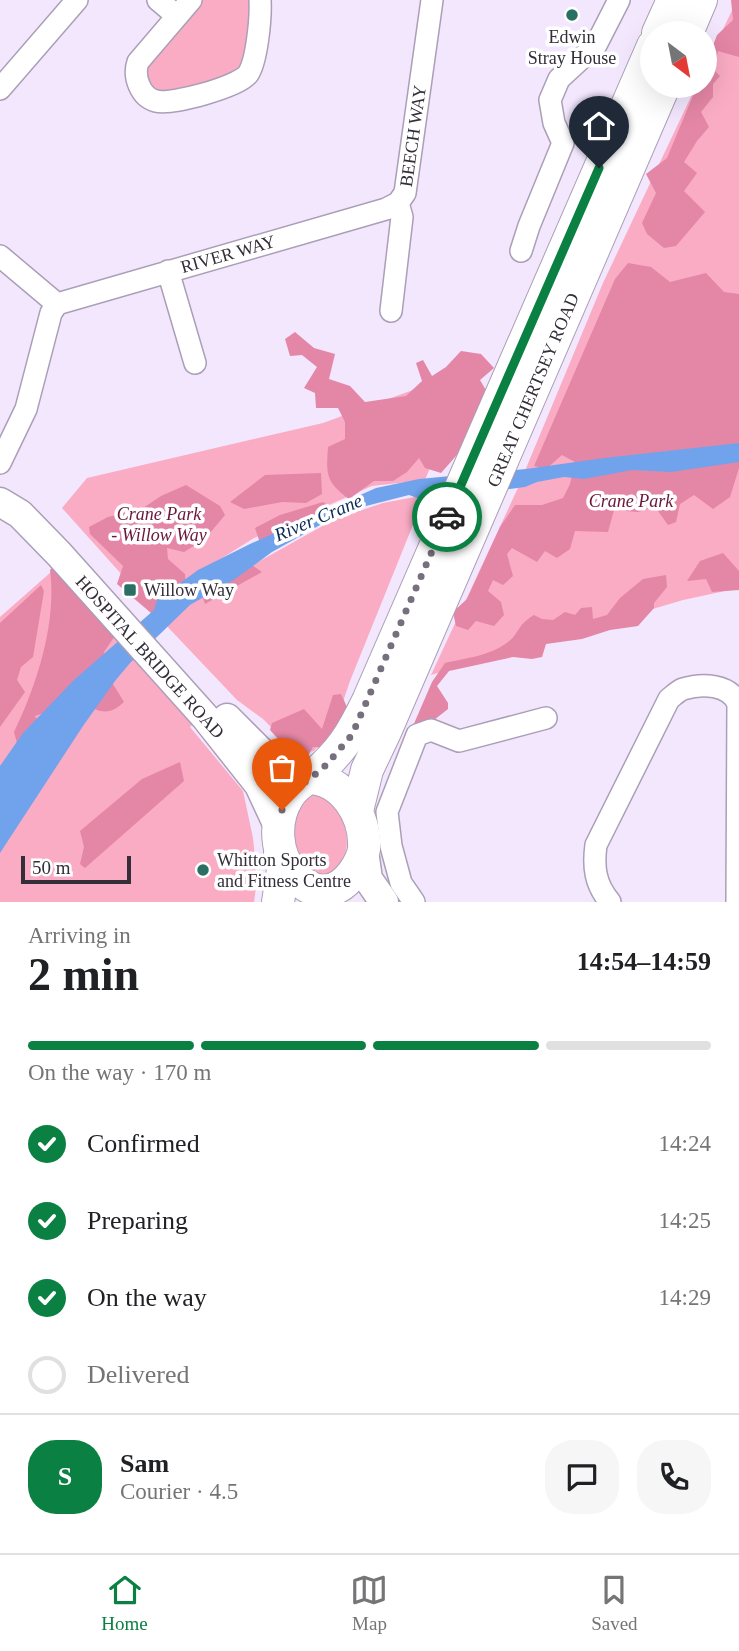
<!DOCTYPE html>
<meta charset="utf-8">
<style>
:root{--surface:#fff;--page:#f6f6f6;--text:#202124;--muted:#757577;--line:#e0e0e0;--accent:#0b8043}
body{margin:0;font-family:Georgia,serif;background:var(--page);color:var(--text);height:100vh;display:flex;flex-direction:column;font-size:26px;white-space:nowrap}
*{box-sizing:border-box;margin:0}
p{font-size:23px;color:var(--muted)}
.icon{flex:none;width:38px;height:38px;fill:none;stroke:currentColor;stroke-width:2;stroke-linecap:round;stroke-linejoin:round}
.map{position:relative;height:902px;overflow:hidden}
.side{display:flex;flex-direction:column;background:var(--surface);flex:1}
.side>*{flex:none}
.needle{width:46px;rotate:148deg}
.controls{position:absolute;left:640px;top:21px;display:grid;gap:14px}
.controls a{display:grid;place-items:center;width:77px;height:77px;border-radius:50%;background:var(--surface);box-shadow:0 7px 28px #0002;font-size:35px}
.scale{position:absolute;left:21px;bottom:18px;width:110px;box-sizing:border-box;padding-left:7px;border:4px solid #332e38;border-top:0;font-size:19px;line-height:24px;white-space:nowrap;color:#332e38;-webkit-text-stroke:5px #fff;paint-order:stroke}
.pin{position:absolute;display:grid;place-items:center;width:60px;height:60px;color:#fff;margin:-72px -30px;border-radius:50% 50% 50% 0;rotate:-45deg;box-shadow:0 0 7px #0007}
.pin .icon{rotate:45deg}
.courier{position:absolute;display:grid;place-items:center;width:70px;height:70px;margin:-35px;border:5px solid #0b8043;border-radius:50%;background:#fff;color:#222;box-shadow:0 2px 9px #0007}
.headline em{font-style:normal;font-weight:700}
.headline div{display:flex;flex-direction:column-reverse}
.headline{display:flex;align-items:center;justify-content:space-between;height:119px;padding:0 28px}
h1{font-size:46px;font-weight:700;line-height:52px}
.bar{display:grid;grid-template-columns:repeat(4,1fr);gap:10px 7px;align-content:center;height:84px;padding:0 28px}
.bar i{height:9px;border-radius:5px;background:var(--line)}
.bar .on{background:var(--accent)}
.bar p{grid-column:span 4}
.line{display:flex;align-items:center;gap:18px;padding:0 28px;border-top:2px solid var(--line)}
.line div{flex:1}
.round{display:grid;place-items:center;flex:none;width:74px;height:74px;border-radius:28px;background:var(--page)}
ol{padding:0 28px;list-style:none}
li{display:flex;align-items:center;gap:21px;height:77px}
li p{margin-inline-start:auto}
li .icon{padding:7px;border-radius:50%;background:var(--accent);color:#fff;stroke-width:4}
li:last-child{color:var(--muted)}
li i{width:38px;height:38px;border:4px solid var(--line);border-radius:50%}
.tab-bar{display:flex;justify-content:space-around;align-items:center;height:98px;border-top:2px solid var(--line);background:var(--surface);font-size:19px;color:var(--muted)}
.tab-bar a{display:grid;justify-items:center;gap:4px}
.tab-bar .on{color:var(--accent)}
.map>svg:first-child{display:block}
.green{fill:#faacc4}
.forest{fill:#e486a6}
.water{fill:#71a3ec}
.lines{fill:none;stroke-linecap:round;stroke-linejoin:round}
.minor-casing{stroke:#ab9fb7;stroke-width:24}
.major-casing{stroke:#ab9fb7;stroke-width:31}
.highway-casing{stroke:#ab9fb7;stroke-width:34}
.minor{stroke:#fff;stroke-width:21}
.major{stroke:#fff;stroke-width:28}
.highway{stroke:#fff;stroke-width:32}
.done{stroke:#766f7d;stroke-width:7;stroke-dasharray:0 12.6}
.route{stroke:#0b8043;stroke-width:9}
.poi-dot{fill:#296f64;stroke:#fff;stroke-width:2.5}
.labels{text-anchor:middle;stroke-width:7;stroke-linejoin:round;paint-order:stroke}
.poi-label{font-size:18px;fill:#332e38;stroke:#fff;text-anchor:start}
.street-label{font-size:18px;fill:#332e38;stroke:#fff}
.park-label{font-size:18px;font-style:italic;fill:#69163a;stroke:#fff}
.water-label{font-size:19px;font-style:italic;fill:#0a2b58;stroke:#fff}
</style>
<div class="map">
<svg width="739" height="902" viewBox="0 0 739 902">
<rect width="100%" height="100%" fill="#f2e7fd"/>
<path class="green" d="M191,0H260L247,75L156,101L138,62Z
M737,0H739V588L683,600L431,675L517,490L603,283L696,86H705V67Z
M470,369L425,480L372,486L254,538L176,587L150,606L62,508L87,478L323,423Z
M425,495L350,681L334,728L314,751L307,752L292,748L263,719L237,700L163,622L251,566L335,519L383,503Z
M59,565L139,665L141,662L193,724L190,727L243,791L253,838L257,879L254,902H0V617Z
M315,791L336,796C345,825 355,847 336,873L316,878C311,872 301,864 297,857C287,834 296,805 315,791Z"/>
<path class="forest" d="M731,0H739V57L718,51L714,70L720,76L713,84V97L701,112L709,127L697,141L684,162L697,173L684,191L705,212L676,246L664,248L647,234L642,223L656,193L646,174L667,158L697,86H705V66L717,35L733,20Z
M628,263L651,267L670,282L706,273L724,292L739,294V468L730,497L713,509L694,495L680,504L676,522L668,525L655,507L638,512L614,510L608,532L575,531L570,549L557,558L545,551L537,562L512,548L507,554L513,576L503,585L493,580L488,591L501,602L504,615L494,626L476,621L468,630L456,626L453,612L467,599L500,527L515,505H542L563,498L570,484L575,462L562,455L546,469L534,466L615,279Z
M295,332L314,348L335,354L329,379L350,386L365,402L406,396L422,381L416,363L423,360L432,376L446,367L461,351L481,354L494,368L480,380L490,397L463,448L441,473L425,468L419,458L407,472L393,481H374L349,499C326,482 326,475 328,447L345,439V422L338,408H316L315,393L304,388L317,367L302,355L290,356L285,339Z
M321,473L322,494L306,503L282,502L244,509L230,502L265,475Z
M186,485L220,506L225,515L205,539L184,552L167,548L168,559L185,574L187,596L151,613L117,584L123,566L90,534L89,527L108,517L143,508L161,496Z
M323,502L332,508L262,549L255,528L280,515Z
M723,553L739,571V590L712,592L706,579L687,581L700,561Z
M249,563L262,572L205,604L200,589Z
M55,564L117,633L104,652L105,671L124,702C107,718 98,711 80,701L35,716L40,724L17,743L14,732C37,685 57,622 50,570Z
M666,575L667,587L654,603V608L638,626L610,630L582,639L546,644L542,657L532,659L513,657L449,671L437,686L448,703V709L434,720L413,726L432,682L445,663C466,658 490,656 508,642C519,634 517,625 534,615L542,619L553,620L565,612L575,615L581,608L592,607L593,619L607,615L620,598L643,579Z
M41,585L44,591L33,657L21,667L17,680L25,692L0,727V623Z
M341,694L347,707L332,748L313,747L306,759L288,750L270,730L272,723L304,709L322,729L333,695Z
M180,762L184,781L85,868L80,864L84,847L80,831L142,779Z"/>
<path class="water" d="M739,443V462L671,472L632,470L584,479L564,477L537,482L525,487L423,500L409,495L362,507L329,520L272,552L235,579L190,605L130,663L115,681L83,726L0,853V766L23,733L74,680L154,610L157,600L198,570L250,544L376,488L419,479L526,469L604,458Z"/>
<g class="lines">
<g class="minor-casing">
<path id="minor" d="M158,0L177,16
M191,0L138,62C133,76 140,97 156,101C172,105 238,87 248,74C257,61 261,17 260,0
M0,89L77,0
M521,251L529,226L563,143L554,123L550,100L559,79L596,45L619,0
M0,256L57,304
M168,271L195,363
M57,304L386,209L398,203
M391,311L402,217L398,203L405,193L432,0
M0,463L26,409L51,313L57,304
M414,902L401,883L391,846L387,812L417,735L431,730L459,741L546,718
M610,902C595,884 593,867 596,845L669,699C673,696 678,691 683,689C702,683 730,684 738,704L737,902"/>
</g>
<g class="major-casing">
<path id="major" d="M0,502L20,514L59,554L206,718L259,785L279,828
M227,718L270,761L307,778
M364,851L368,879L384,902"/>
</g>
<g class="highway-casing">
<path id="highway" d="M658,33L673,0
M687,33L701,0
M307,778C343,778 366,815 364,849C363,857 358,866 353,873C337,895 314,897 295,876C275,856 273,821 288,797C292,789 300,784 307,778Z
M311,778C341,752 351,736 368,701L653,46
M357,811L367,770L385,732L664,86
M278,902L283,870L280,853"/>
</g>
<use href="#minor" class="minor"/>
<use href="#major" class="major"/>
<use href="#highway" class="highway"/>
</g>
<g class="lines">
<path class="done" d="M282,810L287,798L295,788L311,778L326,765L352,735L447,517"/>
<path class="route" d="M447,517L599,168"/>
</g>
<g class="poi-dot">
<circle cx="572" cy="15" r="7"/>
<rect x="123" y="583" width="14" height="14" rx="3.5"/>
<circle cx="203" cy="870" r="7"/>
</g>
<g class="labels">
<g class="poi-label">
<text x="572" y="43" text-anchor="middle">Edwin<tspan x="572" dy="21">Stray House</tspan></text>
<text x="144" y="596">Willow Way</text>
<text x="217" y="866">Whitton Sports<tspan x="217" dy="21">and Fitness Centre</tspan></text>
</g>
<g class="street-label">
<text transform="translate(413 136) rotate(-82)" y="6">BEECH WAY</text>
<text transform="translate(228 254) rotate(-16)" y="6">RIVER WAY</text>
<text transform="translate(533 390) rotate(-67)" y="6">GREAT CHERTSEY ROAD</text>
<text transform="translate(150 657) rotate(48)" y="6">HOSPITAL BRIDGE ROAD</text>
</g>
<g class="park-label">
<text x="631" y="507">Crane Park</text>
<text x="159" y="520">Crane Park<tspan x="159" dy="21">- Willow Way</tspan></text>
</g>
<g class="water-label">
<text transform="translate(318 517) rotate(-23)" y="7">River Crane</text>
</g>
</g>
</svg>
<div class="controls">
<a><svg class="needle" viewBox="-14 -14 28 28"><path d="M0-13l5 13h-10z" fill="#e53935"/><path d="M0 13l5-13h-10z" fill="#757577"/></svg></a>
</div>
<div class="scale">50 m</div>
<div class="pin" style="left:282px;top:810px;background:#ea580c"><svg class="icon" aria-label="bag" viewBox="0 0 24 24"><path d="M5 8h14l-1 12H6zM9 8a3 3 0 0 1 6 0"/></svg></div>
<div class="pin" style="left:599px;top:168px;background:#1f2937"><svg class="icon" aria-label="home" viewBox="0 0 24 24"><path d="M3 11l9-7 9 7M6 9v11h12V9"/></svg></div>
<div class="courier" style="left:447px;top:517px"><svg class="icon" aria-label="car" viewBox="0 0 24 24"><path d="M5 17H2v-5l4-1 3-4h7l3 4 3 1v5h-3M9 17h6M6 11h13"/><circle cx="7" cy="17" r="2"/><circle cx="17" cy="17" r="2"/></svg></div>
</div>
<section class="side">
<div class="headline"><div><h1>2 min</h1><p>Arriving in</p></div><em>14:54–14:59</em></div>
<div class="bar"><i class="on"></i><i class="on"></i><i class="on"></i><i></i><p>On the way · 170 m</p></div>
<ol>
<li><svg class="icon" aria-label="check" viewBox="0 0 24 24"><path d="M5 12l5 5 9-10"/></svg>Confirmed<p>14:24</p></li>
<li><svg class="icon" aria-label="check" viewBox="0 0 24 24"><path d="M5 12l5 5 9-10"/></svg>Preparing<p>14:25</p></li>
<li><svg class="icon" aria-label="check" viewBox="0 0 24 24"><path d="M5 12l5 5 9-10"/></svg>On the way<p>14:29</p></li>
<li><i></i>Delivered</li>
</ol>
<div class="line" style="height:126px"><b class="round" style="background:var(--accent);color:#fff">S</b><div><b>Sam</b><p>Courier · 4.5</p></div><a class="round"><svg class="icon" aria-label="chat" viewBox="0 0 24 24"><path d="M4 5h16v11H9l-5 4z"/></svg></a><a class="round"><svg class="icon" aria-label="phone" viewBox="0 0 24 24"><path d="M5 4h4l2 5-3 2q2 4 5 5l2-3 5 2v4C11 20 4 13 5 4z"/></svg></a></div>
</section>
<nav class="tab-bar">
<a class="on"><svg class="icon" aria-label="home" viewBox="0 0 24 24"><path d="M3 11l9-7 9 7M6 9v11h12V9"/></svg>Home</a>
<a><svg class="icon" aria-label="map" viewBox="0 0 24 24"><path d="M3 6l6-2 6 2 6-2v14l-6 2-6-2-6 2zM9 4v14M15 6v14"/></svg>Map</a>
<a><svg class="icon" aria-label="saved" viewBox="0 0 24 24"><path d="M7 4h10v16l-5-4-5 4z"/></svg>Saved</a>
</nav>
